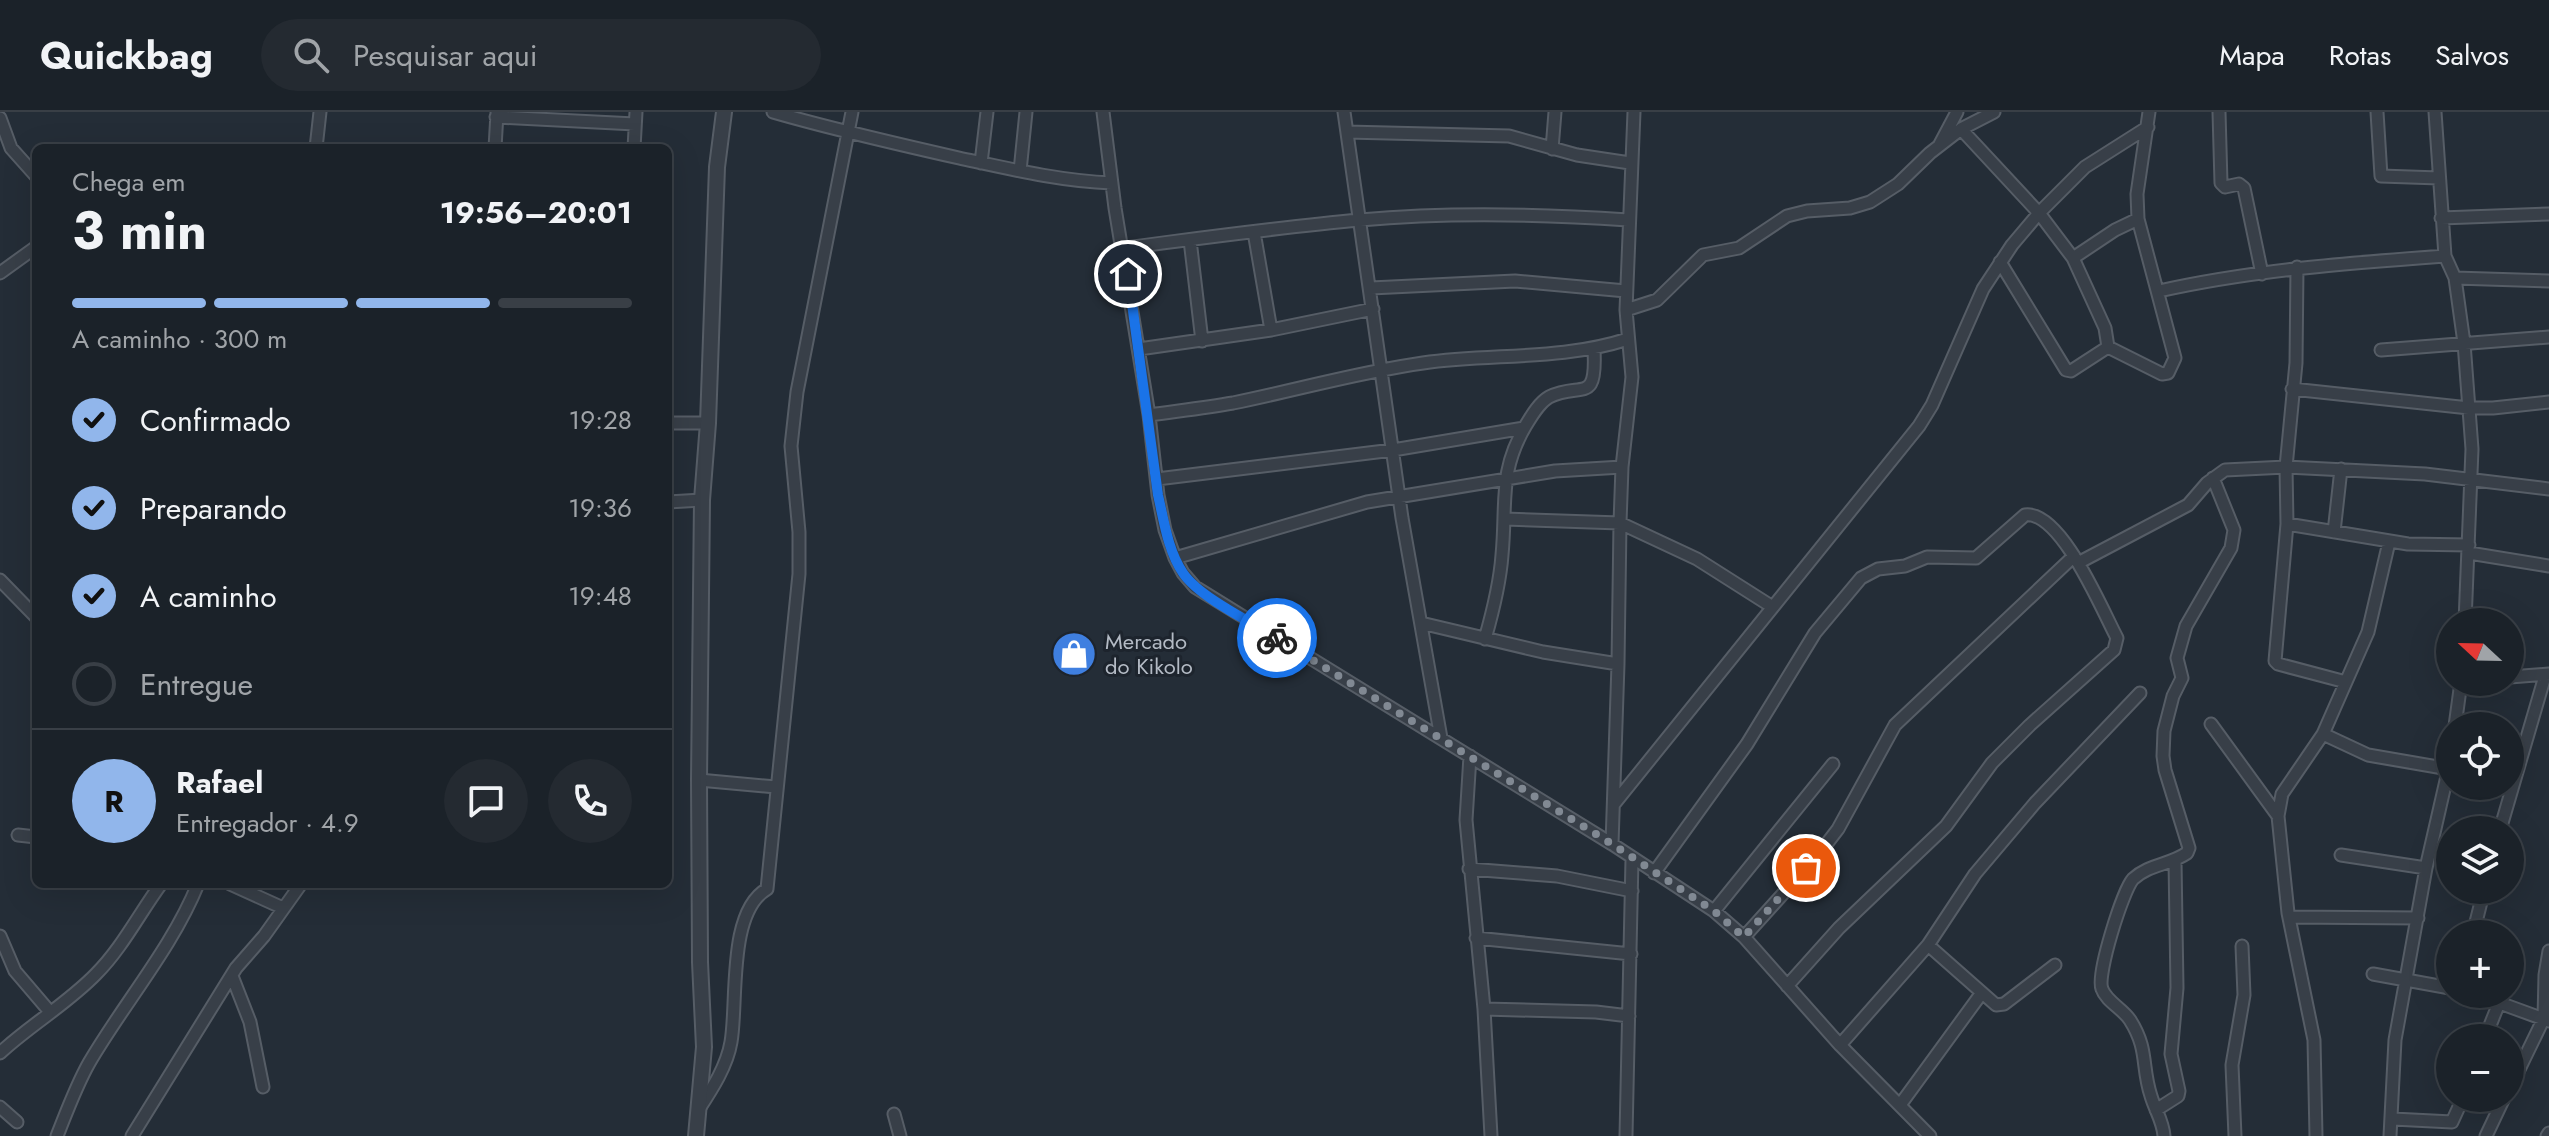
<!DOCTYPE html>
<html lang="pt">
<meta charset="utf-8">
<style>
:root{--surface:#1b2229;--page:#242a31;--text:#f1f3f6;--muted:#a0a4a8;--line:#393f46;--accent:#91b6eb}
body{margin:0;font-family:Jost,sans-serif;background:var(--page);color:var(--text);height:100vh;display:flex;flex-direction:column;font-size:30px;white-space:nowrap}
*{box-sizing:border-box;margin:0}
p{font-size:26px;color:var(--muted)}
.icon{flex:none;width:44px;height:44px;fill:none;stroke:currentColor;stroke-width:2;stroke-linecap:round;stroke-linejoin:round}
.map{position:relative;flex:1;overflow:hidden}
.drawer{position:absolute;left:32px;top:32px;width:640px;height:744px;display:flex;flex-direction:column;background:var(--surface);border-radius:12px;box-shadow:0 8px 32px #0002,0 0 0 2px var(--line)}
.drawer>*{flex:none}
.needle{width:52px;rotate:292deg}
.buttons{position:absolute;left:2436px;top:496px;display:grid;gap:16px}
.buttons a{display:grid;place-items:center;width:88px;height:88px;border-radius:50%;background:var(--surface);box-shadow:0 8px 32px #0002,0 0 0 2px var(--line);font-size:40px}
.pin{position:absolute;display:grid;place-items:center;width:68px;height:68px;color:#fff;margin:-34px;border:4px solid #fff;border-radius:50%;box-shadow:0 2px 8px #0007}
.courier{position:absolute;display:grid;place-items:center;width:80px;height:80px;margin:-40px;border:6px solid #1a73e8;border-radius:50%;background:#fff;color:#222;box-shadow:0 2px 10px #0007}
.headline em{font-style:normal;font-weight:700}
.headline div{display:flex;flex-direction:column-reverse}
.headline{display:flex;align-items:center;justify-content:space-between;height:136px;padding:0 40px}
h1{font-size:52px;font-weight:700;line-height:60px}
.bar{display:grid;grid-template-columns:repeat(4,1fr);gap:12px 8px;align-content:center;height:96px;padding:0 40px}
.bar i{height:10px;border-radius:6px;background:var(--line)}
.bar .active{background:var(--accent)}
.bar p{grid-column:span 4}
.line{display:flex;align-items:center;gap:20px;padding:0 40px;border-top:2px solid var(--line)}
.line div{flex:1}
.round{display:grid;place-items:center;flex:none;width:84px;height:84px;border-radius:42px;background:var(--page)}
ol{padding:0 40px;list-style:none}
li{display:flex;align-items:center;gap:24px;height:88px}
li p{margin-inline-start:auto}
li .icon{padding:8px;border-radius:50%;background:var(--accent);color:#111;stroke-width:4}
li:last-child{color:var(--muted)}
li i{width:44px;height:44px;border:4px solid var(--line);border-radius:50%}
header{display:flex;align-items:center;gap:48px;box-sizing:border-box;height:112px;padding:0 40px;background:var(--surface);border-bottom:2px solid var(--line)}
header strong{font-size:38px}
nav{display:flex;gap:44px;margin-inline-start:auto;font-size:28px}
.search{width:560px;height:72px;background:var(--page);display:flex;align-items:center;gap:20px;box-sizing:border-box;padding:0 28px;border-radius:44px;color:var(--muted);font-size:30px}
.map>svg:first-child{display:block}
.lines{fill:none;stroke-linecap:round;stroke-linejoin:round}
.minor-casing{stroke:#565d66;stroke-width:15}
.tertiary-casing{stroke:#565d66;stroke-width:18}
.minor{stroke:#383f48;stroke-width:11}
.tertiary{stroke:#383f48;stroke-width:14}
.done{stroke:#818993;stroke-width:8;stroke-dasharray:0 14.4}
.route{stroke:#1a73e8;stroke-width:10}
.labels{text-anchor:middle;stroke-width:6;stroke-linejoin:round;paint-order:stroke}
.poi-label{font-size:22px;fill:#b3bac4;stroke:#1d242d;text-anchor:start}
</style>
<header>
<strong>Quickbag</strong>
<div class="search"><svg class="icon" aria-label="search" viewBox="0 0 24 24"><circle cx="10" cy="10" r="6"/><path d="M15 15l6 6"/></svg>Pesquisar aqui</div>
<nav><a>Mapa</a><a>Rotas</a><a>Salvos</a></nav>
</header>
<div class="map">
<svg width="2549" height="1024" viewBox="0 0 2549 1024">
<rect width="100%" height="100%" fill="#242d37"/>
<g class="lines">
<g class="minor-casing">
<path id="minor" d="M773,0C835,18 897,32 959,46C1010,57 1060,69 1112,71
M1103,0L1115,96L1149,303L1158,383L1165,418L1175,446L1183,461L1195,475L1612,732L1714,799L1744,825L1840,933L1930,1024
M1344,0L1402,406L1441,626
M2219,0L2221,71L2225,75L2239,72L2244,76L2262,162
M2377,0L2381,64L2439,66
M2435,0L2445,144L2455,166L2464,231L2472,337L2465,510
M496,5L635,12
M0,6L11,36L36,64
M1961,17L2039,101L2073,146L2105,216L2108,235
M1347,20L1509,24L1577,43L1630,51
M1940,32L1957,0
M316,36L320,0
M495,36L497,1
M634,36L636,0
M1552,37L1555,0
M981,51L987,0
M1020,59L1026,0
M2441,106L2549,102
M1254,120L1271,218
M1190,128L1202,229
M1124,136C1202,126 1281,115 1360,108C1449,100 1539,102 1628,108
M2073,146L2115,118L2138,107
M2000,150L2066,258L2071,259L2108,235
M2297,155L2296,251L2286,355L2287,412L2275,549L2278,552L2346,570
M0,161L36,135
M2455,166L2549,169
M1371,176L1515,169L1626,179
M2159,179C2253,158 2349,151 2445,144
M1626,198L1657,188L1703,143L1739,136L1787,104L1807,99L1850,96L1870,90L1898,72L1930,41L1961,17L1994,0
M2108,235L2162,262L2168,261L2175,246L2138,107L2137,82L2149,0
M1139,237L1271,218L1373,197
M2381,238L2549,225
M2292,277L2469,296H2493L2549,290
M1149,303C1177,299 1205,296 1233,291C1297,278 1359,260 1423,251C1493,241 1560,249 1628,227
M668,311H708
M1157,367L1393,338L1524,316
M668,390L702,388
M1505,407L1620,411L1697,447L1771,494
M2287,412L2408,432L2469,433
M2334,420L2341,357
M2469,441L2549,454
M1175,446L1367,390L1555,359L1622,355
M2078,451L2188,393L2207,371L2225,358L2286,355L2425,362L2549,377
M0,468L36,505
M1421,511L1543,540L1618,552
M1485,527C1493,499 1500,471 1502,443C1507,391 1498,360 1526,313C1532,303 1539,291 1549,285C1581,269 1597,294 1594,238
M2510,565L2549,562
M2211,612L2278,704
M2455,614L2461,570
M2323,622L2368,643L2449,657
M1470,644L1466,708L1484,897L1491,1024
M699,668L776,675
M1614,692L1919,314L1932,293L1983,177L2012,133L2039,101L2085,55L2148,15
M2500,718L2545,564
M18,723L36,725
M1612,732L1618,552L1620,411L1622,355L1632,265L1626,198L1634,0
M2341,743L2426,756
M1469,757L1557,764L1632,779
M1654,761L1747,632L1815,521L1861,466L1878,457L1905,454L1927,445L1976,446L2025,403C2061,398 2102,498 2117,526L2114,538L2030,613L1992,651L1946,714L1839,816L1787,874
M230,772L283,796
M1714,799L1833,652
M2289,805L2418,806
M2473,822L2484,778
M0,824L15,859L50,900
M1744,825L1818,743L1838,717L1895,613L2074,444
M1476,826L1631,842
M1928,833L1996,893L2004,892L2055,853
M2373,862L2450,876
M232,864L250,910L263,975
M2475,882L2549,909
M1484,897L1596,900L1629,904
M2485,926L2499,891
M1840,933L1928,833L1975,762L2035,691L2140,581
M0,941C30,913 67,892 96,862C122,836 139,802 161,772
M2510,976L2544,906L2545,863L2549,839
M1900,993L1981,882
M0,995L17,1010
M699,997C712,977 727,954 731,930C738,891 727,800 767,777L799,462V420L791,334L797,280L852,0
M2156,998L2178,984L2179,979L2171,942L2177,876L2175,749
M894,1002L900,1024
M2393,1007L2452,1010L2463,986
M57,1024C67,999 76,974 89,951C124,891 172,836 198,772
M132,1024L236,856L264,824L301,772
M1626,1024L1632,747
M2164,1024C2163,1009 2155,998 2151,984C2141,954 2149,938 2130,908C2123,897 2106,889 2102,877C2096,863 2123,778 2133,767C2149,752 2170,753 2187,741L2189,736L2165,658L2163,644L2164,619L2173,584L2182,566L2177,546L2186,514L2231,436L2234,418L2213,366
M2235,1024L2232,953L2244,883L2242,834
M2316,1024L2314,928L2288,801L2278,704L2282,682L2323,622L2368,520L2389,430
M2390,1024L2395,928L2426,756L2450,651
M2486,1024L2504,986
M2547,1024L2549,1021"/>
</g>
<g class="tertiary-casing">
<path id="tertiary" d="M696,1024L704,935L700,850L699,668L702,388L708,311L717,55L724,0"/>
</g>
<use href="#minor" class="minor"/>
<use href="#tertiary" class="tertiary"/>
</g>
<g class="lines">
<path class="done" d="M1277,526L1612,732L1714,799L1744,825L1806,756"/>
<path class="route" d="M1128,162L1158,383C1164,409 1168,439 1183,461C1199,485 1251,510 1277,526"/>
</g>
<defs>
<g id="shop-disc" transform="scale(2.3)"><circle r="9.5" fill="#3f7fe0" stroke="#1d242d"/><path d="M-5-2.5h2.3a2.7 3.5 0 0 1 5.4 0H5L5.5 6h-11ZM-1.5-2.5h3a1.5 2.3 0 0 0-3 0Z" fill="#fff"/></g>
</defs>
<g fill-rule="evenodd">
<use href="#shop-disc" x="1074" y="542"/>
</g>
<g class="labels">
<g class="poi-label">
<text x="1105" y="537">Mercado<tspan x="1105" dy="25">do Kikolo</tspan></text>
</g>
</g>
</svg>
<div class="buttons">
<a><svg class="needle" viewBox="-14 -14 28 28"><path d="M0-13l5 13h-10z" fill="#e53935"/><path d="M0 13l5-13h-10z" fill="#a0a4a8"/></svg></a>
<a><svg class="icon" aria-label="locate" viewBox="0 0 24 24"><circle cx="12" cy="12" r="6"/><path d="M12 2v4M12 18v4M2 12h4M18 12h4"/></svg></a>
<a><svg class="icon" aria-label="layers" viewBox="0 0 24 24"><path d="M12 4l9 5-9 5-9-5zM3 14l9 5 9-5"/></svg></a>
<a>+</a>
<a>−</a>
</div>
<div class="pin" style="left:1806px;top:756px;background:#ea580c"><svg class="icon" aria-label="bag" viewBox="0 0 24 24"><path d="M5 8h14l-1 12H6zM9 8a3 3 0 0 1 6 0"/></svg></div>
<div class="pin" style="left:1128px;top:162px;background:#1f2937"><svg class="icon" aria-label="home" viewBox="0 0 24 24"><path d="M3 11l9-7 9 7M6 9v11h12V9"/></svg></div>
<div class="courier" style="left:1277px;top:526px"><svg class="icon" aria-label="bike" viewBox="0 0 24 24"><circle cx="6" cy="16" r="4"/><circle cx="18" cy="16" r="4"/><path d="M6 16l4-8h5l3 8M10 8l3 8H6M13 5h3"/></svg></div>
<section class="drawer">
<div class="headline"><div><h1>3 min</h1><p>Chega em</p></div><em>19:56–20:01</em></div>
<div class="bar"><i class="active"></i><i class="active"></i><i class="active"></i><i></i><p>A caminho · 300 m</p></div>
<ol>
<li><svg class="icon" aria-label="check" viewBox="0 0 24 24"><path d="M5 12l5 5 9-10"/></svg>Confirmado<p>19:28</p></li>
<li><svg class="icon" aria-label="check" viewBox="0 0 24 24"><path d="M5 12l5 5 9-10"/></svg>Preparando<p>19:36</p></li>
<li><svg class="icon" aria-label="check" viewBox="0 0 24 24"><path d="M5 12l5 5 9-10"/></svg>A caminho<p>19:48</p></li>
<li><i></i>Entregue</li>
</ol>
<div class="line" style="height:144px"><b class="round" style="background:var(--accent);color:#111">R</b><div><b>Rafael</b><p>Entregador · 4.9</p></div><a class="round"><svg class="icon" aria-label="chat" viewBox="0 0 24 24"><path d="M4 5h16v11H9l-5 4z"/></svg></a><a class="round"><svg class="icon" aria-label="phone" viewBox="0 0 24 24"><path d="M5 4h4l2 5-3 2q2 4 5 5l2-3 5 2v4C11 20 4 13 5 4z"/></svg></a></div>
</section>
</div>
